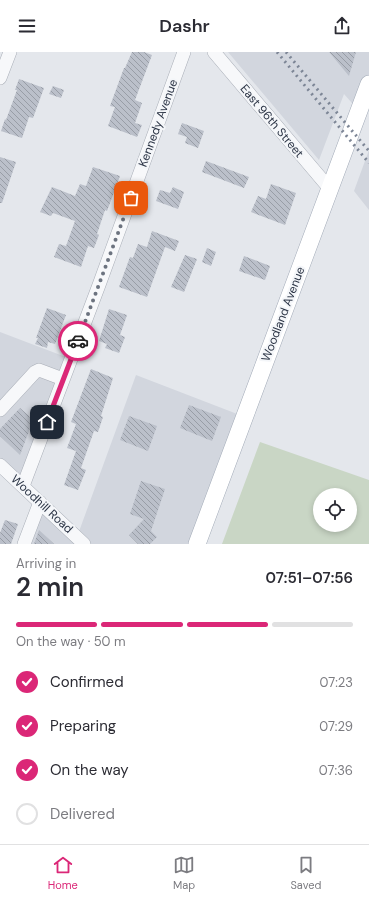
<!DOCTYPE html>
<meta charset="utf-8">
<style>
:root{--surface:#fff;--page:#f2f2f3;--text:#2b2b33;--muted:#7c7c81;--line:#e1e1e2;--accent:#db2777}
body{margin:0;font-family:"DM Sans",sans-serif;background:var(--page);color:var(--text);height:100vh;display:flex;flex-direction:column;font-size:15px;white-space:nowrap}
*{box-sizing:border-box;margin:0}
p{font-size:13px;color:var(--muted)}
.icon{flex:none;width:22px;height:22px;fill:none;stroke:currentColor;stroke-width:2;stroke-linecap:round;stroke-linejoin:round}
.map{position:relative;height:492px;overflow:hidden}
.panel{display:flex;flex-direction:column;background:var(--surface);flex:1}
.panel>*{flex:none}
.buttons{position:absolute;left:313px;top:436px;display:grid;gap:8px}
.buttons a{display:grid;place-items:center;width:44px;height:44px;border-radius:50%;background:var(--surface);box-shadow:0 2px 6px #0003;font-size:20px}
.pin{position:absolute;display:grid;place-items:center;width:34px;height:34px;color:#fff;margin:-17px;border-radius:8px;box-shadow:0 2px 6px #0006}
.courier{position:absolute;display:grid;place-items:center;width:40px;height:40px;margin:-20px;border:3px solid #db2777;border-radius:50%;background:#fff;color:#222;box-shadow:0 1px 5px #0007}
.headline em{font-style:normal;font-weight:600}
.headline div{display:flex;flex-direction:column-reverse}
.headline{display:flex;align-items:center;justify-content:space-between;height:68px;padding:0 16px}
h1{font-size:26px;font-weight:600;line-height:30px}
.bar{display:grid;grid-template-columns:repeat(4,1fr);gap:6px 4px;align-content:center;height:48px;padding:0 16px}
.bar i{height:5px;border-radius:3px;background:var(--line)}
.bar .on{background:var(--accent)}
.bar p{grid-column:span 4}
ol{padding:0 16px;list-style:none}
li{display:flex;align-items:center;gap:12px;height:44px}
li p{margin-inline-start:auto}
li .icon{padding:4px;border-radius:50%;background:var(--accent);color:#fff;stroke-width:4}
li:last-child{color:var(--muted)}
li i{width:22px;height:22px;border:2px solid var(--line);border-radius:50%}
header{display:flex;justify-content:space-between;align-items:center;height:52px;padding:0 16px;background:var(--surface);font-size:18px;font-weight:600}
.dock{display:flex;justify-content:space-around;align-items:center;height:56px;border-top:1px solid var(--line);background:var(--surface);font-size:11px;color:var(--muted)}
.dock a{display:grid;justify-items:center;gap:2px}
.dock .on{color:var(--accent)}
.map>svg:first-child{display:block}
.built{fill:#d2d6de}
.green{fill:#c9d6c5;fill-rule:evenodd}
.building{fill:url(#building-back-hatch)}
.lines{fill:none;stroke-linecap:round;stroke-linejoin:round}
.minor-casing{stroke:#a9aeb7;stroke-width:14}
.major-casing{stroke:#a3abb8;stroke-width:18}
.minor{stroke:#f7f8fa;stroke-width:13}
.major{stroke:#fff;stroke-width:17}
.rail{stroke:#7d8696;stroke-width:3;stroke-dasharray:2 4;stroke-linecap:butt}
.done{stroke:#6c737f;stroke-width:4;stroke-dasharray:0 7.2}
.route{stroke:#db2777;stroke-width:5}
.labels{text-anchor:middle;stroke-width:4;stroke-linejoin:round;paint-order:stroke}
.street-label{font-size:12px;fill:#2b3445;stroke:#f4f6f9}
</style>
<header><svg class="icon" aria-label="menu" viewBox="0 0 24 24"><path d="M4 6h16M4 12h16M4 18h16"/></svg>Dashr<svg class="icon" aria-label="share" viewBox="0 0 24 24"><path d="M12 15V3M7 8l5-5 5 5M5 13v7h14v-7"/></svg></header>
<div class="map">
<svg width="369" height="492" viewBox="0 0 369 492">
<defs>
<pattern id="building-back-hatch" width="6" height="6" patternUnits="userSpaceOnUse"><rect width="6" height="6" fill="#bbc0ca"/><path d="M-1 5l2 2M0 0l6 6M5-1l2 2" fill="none" stroke="#989da6"/></pattern>
</defs>
<rect width="100%" height="100%" fill="#e4e7ec"/>
<path class="built" d="M228,0H369V32L359,59L344,42L319,108Z
M369,98V158L354,139Z
M0,280L71,307L23,434L0,413Z
M136,323L245,365L197,492H24L40,450L77,485Z"/>
<path class="green" d="M260,390L369,428V492H222ZM320,443H350V473H320Z"/>
<path class="building" d="M132,0H144L152,3L135,48L142,51L135,71L142,73L137,85L108,74L115,55L110,54L124,16H125Z
M329,0H356L349,24Z
M19,27L44,36L33,66L29,65L22,86L1,79L5,67L6,68L17,38H15Z
M53,34L64,38L61,46L49,42Z
M182,71L204,79L198,96L185,91L187,85L178,82Z
M0,105L16,110L2,151H0Z
M206,109L249,125L244,136L202,120Z
M93,115L120,124L107,159L105,158L97,182L99,183L94,196L88,194L81,215L54,205L59,192L66,194L75,169L53,161L51,164L40,160L52,135L75,144L80,132L86,134Z
M271,132L296,141L285,173L251,160L258,144L266,147Z
M173,135L184,140L178,157L156,149L160,138L170,141Z
M152,179L179,189L175,199L165,195L147,245L119,235L130,205L133,206L138,192L147,195Z
M207,196L216,200L211,214L202,210Z
M185,203L197,207L184,240L171,235Z
M244,204L270,214L265,228L239,219Z
M47,256L66,263L55,292L48,290L47,296L35,292L38,286H36Z
M109,257L127,263L120,283L125,285L119,301L105,296L107,292L99,289Z
M91,317L113,326L101,364L103,365L98,380L94,379L81,416L86,418L78,438L64,433L76,399L67,396L76,372L71,370Z
M189,353L221,365L212,389L180,376Z
M20,356L29,364L32,371L20,403L0,384V377Z
M129,364L157,374L148,399L120,388Z
M141,429L165,437L151,479L157,485L150,492H138L129,483L144,467L130,462Z
M5,468L18,472L11,492H0V481Z
M39,478L54,492H34Z"/>
<g class="lines">
<g class="minor-casing">
<path id="minor" d="M214,0L330,137
M0,26L10,0
M0,358L35,320L39,318L63,327
M0,413L84,492
M23,434L99,233L184,0
M24,492L40,450"/>
</g>
<g class="major-casing">
<path id="major" d="M197,492L369,32"/>
</g>
<use href="#minor" class="minor"/>
<use href="#major" class="major"/>
<path class="rail" d="M277,0L369,111
M286,0L369,99"/>
</g>
<g class="lines">
<path class="done" d="M78,289L131,146"/>
<path class="route" d="M47,370L78,289"/>
</g>
<g class="labels">
<g class="street-label">
<text transform="translate(272 69) rotate(50)" y="4">East 96th Street</text>
<text transform="translate(158 71) rotate(-70)" y="4">Kennedy Avenue</text>
<text transform="translate(283 262) rotate(-69)" y="4">Woodland Avenue</text>
<text transform="translate(42 452) rotate(43)" y="4">Woodhill Road</text>
</g>
</g>
</svg>
<div class="buttons">
<a><svg class="icon" aria-label="locate" viewBox="0 0 24 24"><circle cx="12" cy="12" r="6"/><path d="M12 2v4M12 18v4M2 12h4M18 12h4"/></svg></a>
</div>
<div class="pin" style="left:131px;top:146px;background:#ea580c"><svg class="icon" aria-label="bag" viewBox="0 0 24 24"><path d="M5 8h14l-1 12H6zM9 8a3 3 0 0 1 6 0"/></svg></div>
<div class="pin" style="left:47px;top:370px;background:#1f2937"><svg class="icon" aria-label="home" viewBox="0 0 24 24"><path d="M3 11l9-7 9 7M6 9v11h12V9"/></svg></div>
<div class="courier" style="left:78px;top:289px"><svg class="icon" aria-label="car" viewBox="0 0 24 24"><path d="M5 17H2v-5l4-1 3-4h7l3 4 3 1v5h-3M9 17h6M6 11h13"/><circle cx="7" cy="17" r="2"/><circle cx="17" cy="17" r="2"/></svg></div>
</div>
<section class="panel">
<div class="headline"><div><h1>2 min</h1><p>Arriving in</p></div><em>07:51–07:56</em></div>
<div class="bar"><i class="on"></i><i class="on"></i><i class="on"></i><i></i><p>On the way · 50 m</p></div>
<ol>
<li><svg class="icon" aria-label="check" viewBox="0 0 24 24"><path d="M5 12l5 5 9-10"/></svg>Confirmed<p>07:23</p></li>
<li><svg class="icon" aria-label="check" viewBox="0 0 24 24"><path d="M5 12l5 5 9-10"/></svg>Preparing<p>07:29</p></li>
<li><svg class="icon" aria-label="check" viewBox="0 0 24 24"><path d="M5 12l5 5 9-10"/></svg>On the way<p>07:36</p></li>
<li><i></i>Delivered</li>
</ol>
</section>
<nav class="dock">
<a class="on"><svg class="icon" aria-label="home" viewBox="0 0 24 24"><path d="M3 11l9-7 9 7M6 9v11h12V9"/></svg>Home</a>
<a><svg class="icon" aria-label="map" viewBox="0 0 24 24"><path d="M3 6l6-2 6 2 6-2v14l-6 2-6-2-6 2zM9 4v14M15 6v14"/></svg>Map</a>
<a><svg class="icon" aria-label="saved" viewBox="0 0 24 24"><path d="M7 4h10v16l-5-4-5 4z"/></svg>Saved</a>
</nav>
